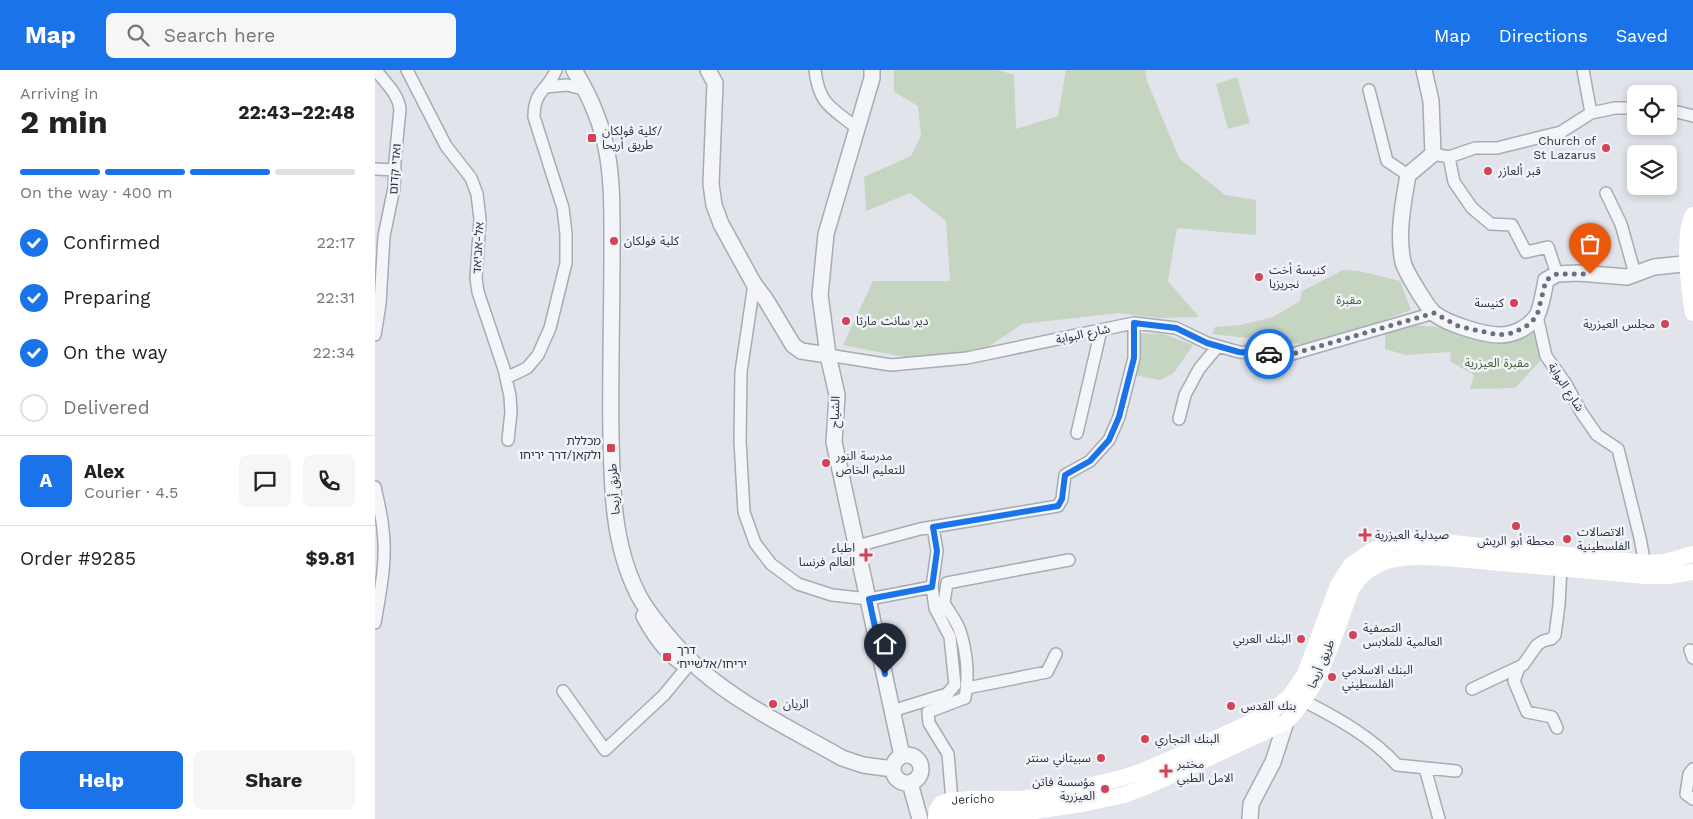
<!DOCTYPE html>
<meta charset="utf-8">
<style>
:root{--surface:#fff;--page:#f6f6f6;--text:#222;--muted:#767676;--line:#e0e0e0;--accent:#1a73e8}
body{margin:0;font-family:"Work Sans","Noto Sans Arabic","Noto Sans Hebrew",sans-serif;background:var(--page);color:var(--text);height:100vh;display:flex;flex-direction:column;font-size:19px;white-space:nowrap}
*{box-sizing:border-box;margin:0}
p{font-size:16px;color:var(--muted)}
.icon{flex:none;width:28px;height:28px;fill:none;stroke:currentColor;stroke-width:2;stroke-linecap:round;stroke-linejoin:round}
.map{position:relative;flex:1;overflow:hidden}
.side{display:flex;flex-direction:column;background:var(--surface);width:375px}
.side>*{flex:none}
.fabs{position:absolute;left:1252px;top:15px;display:grid;gap:10px}
.fabs a{display:grid;place-items:center;width:50px;height:50px;border-radius:8px;background:var(--surface);box-shadow:0 2px 8px #0003;font-size:25px}
.pin{position:absolute;display:grid;place-items:center;width:42px;height:42px;color:#fff;margin:-51px -21px;border-radius:50% 50% 50% 0;rotate:-45deg;box-shadow:0 0 5px #0007}
.pin .icon{rotate:45deg}
.courier{position:absolute;display:grid;place-items:center;width:50px;height:50px;margin:-25px;border:4px solid #1a73e8;border-radius:50%;background:#fff;color:#222;box-shadow:0 1px 6px #0007}
.overview em{font-style:normal;font-weight:700}
.overview div{display:flex;flex-direction:column-reverse}
.overview{display:flex;align-items:center;justify-content:space-between;height:85px;padding:0 20px}
h1{font-size:32px;font-weight:700;line-height:38px}
.bar{display:grid;grid-template-columns:repeat(4,1fr);gap:8px 5px;align-content:center;height:60px;padding:0 20px}
.bar i{height:6px;border-radius:4px;background:var(--line)}
.bar .on{background:var(--accent)}
.bar p{grid-column:span 4}
.line{display:flex;align-items:center;gap:12px;padding:0 20px;border-top:1px solid var(--line)}
.line div{flex:1}
.round{display:grid;place-items:center;flex:none;width:52px;height:52px;border-radius:8px;background:var(--page)}
ol{padding:0 20px;list-style:none}
li{display:flex;align-items:center;gap:15px;height:55px}
li p{margin-inline-start:auto}
li .icon{padding:5px;border-radius:50%;background:var(--accent);color:#fff;stroke-width:4}
li:last-child{color:var(--muted)}
li i{width:28px;height:28px;border:2px solid var(--line);border-radius:50%}
.cta{display:flex;gap:10px;margin-top:auto;padding:10px 20px}
.cta a{flex:1;height:58px;border-radius:8px;background:var(--accent);color:#fff;font-size:20px;font-weight:700;line-height:58px;text-align:center}
.cta a+a{background:var(--page);color:var(--text)}
header{display:flex;align-items:center;gap:30px;box-sizing:border-box;height:70px;padding:0 25px;background:var(--accent);color:#fff}
header strong{font-size:24px}
nav{display:flex;gap:28px;margin-inline-start:auto;font-size:18px}
.search{width:350px;height:45px;background:var(--page);display:flex;align-items:center;gap:12px;box-sizing:border-box;padding:0 18px;border-radius:8px;color:var(--muted);font-size:19px}
main{display:flex;flex:1;min-height:0}
.map>svg:first-child{display:block}
.green{fill:#c6d4c2}
.lines{fill:none;stroke-linecap:round;stroke-linejoin:round}
.minor-casing{stroke:#a6abb4;stroke-width:14}
.tertiary-casing{stroke:#a6abb4;stroke-width:18}
.minor{stroke:#f4f5f8;stroke-width:11}
.tertiary{stroke:#f4f5f8;stroke-width:15}
.secondary{stroke:#fff;stroke-width:16}
.done{stroke:#69707d;stroke-width:5;stroke-dasharray:0 9}
.route{stroke:#1a73e8;stroke-width:6}
.poi-dot{fill:#d24358;stroke:#f1f3f7;stroke-width:2}
.labels{text-anchor:middle;stroke-width:5;stroke-linejoin:round;paint-order:stroke}
.poi-label{font-size:12px;fill:#293242;stroke:#f1f3f7;text-anchor:start}
.street-label{font-size:12px;fill:#293242;stroke:#f1f3f7}
.park-label{font-size:12px;fill:#3d5e36;stroke:#f1f3f7}
</style>
<header>
<strong>Map</strong>
<div class="search"><svg class="icon" aria-label="search" viewBox="0 0 24 24"><circle cx="10" cy="10" r="6"/><path d="M15 15l6 6"/></svg>Search here</div>
<nav><a>Map</a><a>Directions</a><a>Saved</a></nav>
</header>
<main>
<section class="side">
<div class="overview"><div><h1>2 min</h1><p>Arriving in</p></div><em>22:43–22:48</em></div>
<div class="bar"><i class="on"></i><i class="on"></i><i class="on"></i><i></i><p>On the way · 400 m</p></div>
<ol>
<li><svg class="icon" aria-label="check" viewBox="0 0 24 24"><path d="M5 12l5 5 9-10"/></svg>Confirmed<p>22:17</p></li>
<li><svg class="icon" aria-label="check" viewBox="0 0 24 24"><path d="M5 12l5 5 9-10"/></svg>Preparing<p>22:31</p></li>
<li><svg class="icon" aria-label="check" viewBox="0 0 24 24"><path d="M5 12l5 5 9-10"/></svg>On the way<p>22:34</p></li>
<li><i></i>Delivered</li>
</ol>
<div class="line" style="height:90px"><b class="round" style="background:var(--accent);color:#fff">A</b><div><b>Alex</b><p>Courier · 4.5</p></div><a class="round"><svg class="icon" aria-label="chat" viewBox="0 0 24 24"><path d="M4 5h16v11H9l-5 4z"/></svg></a><a class="round"><svg class="icon" aria-label="phone" viewBox="0 0 24 24"><path d="M5 4h4l2 5-3 2q2 4 5 5l2-3 5 2v4C11 20 4 13 5 4z"/></svg></a></div>
<div class="line" style="height:65px"><div>Order #9285</div><b>$9.81</b></div>
<div class="cta"><a>Help</a><a>Share</a></div>
</section>
<div class="map">
<svg width="1318" height="749" viewBox="0 0 1318 749">
<rect width="100%" height="100%" fill="#e1e4ea"/>
<path class="green" d="M519,0H623L639,5L641,59L683,46L691,0H770L772,11L804,88L850,125L881,130V165L802,158L793,211L824,247L784,248L744,243L647,254L610,279L568,287L535,288L468,275L498,211H575L571,151L535,123L491,141L489,107L536,86L546,66L543,36L519,22Z
M862,7L875,53L853,59L841,14Z
M968,200L984,201L1025,211L1036,240L959,269L934,275L837,264L840,257L866,255L898,247L925,231L927,221Z
M1038,255L1073,258L1085,266L1127,268L1156,258L1165,270L1167,289L1140,318L1095,319L1099,305L1076,292L1075,282L1031,285L1010,279V262Z
M760,263L789,264L818,275L799,303L785,310L759,305Z"/>
<g class="lines">
<g class="minor-casing">
<path id="minor" d="M32,0L71,76L96,108L102,124L105,149L101,208L103,222L129,299L135,326L136,342L133,370
M440,0C444,36 458,38 483,59
M1208,0L1216,43
M170,17L192,15L212,20
M994,20L1012,91L1033,105
M1294,40L1318,46
M1058,84L1074,87L1100,78H1122L1186,62L1216,43L1240,38H1261
M1074,87L1079,112L1097,138L1116,154L1137,155L1151,182L1173,177L1182,204
M0,99L20,100
M1231,123L1246,154L1260,204
M379,214L366,302L365,371L369,442L380,473L396,494L423,514L457,525L494,529L557,517
M1162,246L1171,286L1191,314L1206,342L1222,365L1243,379L1265,468L1271,500
M0,265L5,234L9,166L19,118L20,91L25,39C23,23 10,13 1,0
M453,285L516,295L592,288L759,253L801,258L832,273L864,282L914,285L1059,243
M131,308L152,298L163,285L175,258L191,193V164L188,138L159,47C159,19 173,21 181,0
M804,349L810,325L824,299L843,276
M702,363L726,260
M0,417C3,431 7,446 8,460C12,491 5,523 0,553
M482,476L545,459L683,436L687,429L690,405L715,391L734,370L744,347L759,288V253
M1315,580L1318,588
M1144,598L1139,611L1152,642L1177,647L1182,658
M592,618L672,602L681,584
M1097,619L1148,595L1162,575L1168,571L1176,569L1180,565L1184,535L1186,498
M188,621L230,680L289,625L312,597
M929,631C962,648 997,667 1022,695L1081,701
M517,641L572,624L580,615L575,567L560,538L557,517L562,481L558,457
M1050,698L1064,749
M1318,699L1314,704L1311,724L1318,729
M577,731L573,684L554,653L553,642L590,628C594,607 592,582 585,561C582,551 574,542 569,533L572,513L694,490"/>
</g>
<g class="tertiary-casing">
<path id="tertiary" d="M199,0C239,65 237,109 237,182C237,243 235,305 236,367C237,418 238,473 261,520C269,539 297,572 312,587C351,628 418,660 467,688L488,695L518,699
M333,0L340,13L336,114L339,135L346,154L379,214L391,230L418,275L426,281L453,285
M497,0V8L451,164L445,225L453,285L462,325L459,372L527,686
M1049,0L1056,31L1058,84L1033,105C1028,134 1022,164 1028,192C1030,201 1053,239 1060,244C1073,254 1109,265 1125,265C1138,265 1153,258 1161,247C1166,240 1169,220 1171,210L1182,204L1203,203L1252,207L1279,197L1318,193
M269,546C279,565 291,583 310,595
M518 699a14 14 0 1 1 28 0a14 14 0 1 1-28 0Z
M535,713L545,749
M875,749L876,734L898,692L911,652"/>
</g>
<use href="#minor" class="minor"/>
<use href="#tertiary" class="tertiary"/>
<g class="secondary">
<path d="M1318,145C1307,165 1314,220 1318,243"/>
<path id="s1" d="M561,749L562,740L567,733L573,731L595,729H646L674,725L743,709L765,702L805,685L894,644L915,626L930,604L963,515L976,495L996,481L1017,473L1038,471L1077,473L1271,493L1290,492L1318,484"/>
<path d="M564,749L571,743H647L707,734L749,725L775,715L911,652C946,617 959,566 976,520C997,484 1034,486 1070,488L1271,506H1294L1318,502"/>
</g>
</g>
<g class="lines">
<path class="done" d="M894,284L914,285L1059,243L1083,256L1123,265L1138,263L1153,255L1162,246L1171,210L1182,204H1215"/>
<path class="route" d="M510,604L494,529L557,517L562,481L558,457L683,436L687,429L690,405L715,391L734,370L744,347L759,288V253L801,258L832,273L864,282L894,284"/>
</g>
<g class="poi-dot">
<rect x="212" y="63" width="10" height="10" rx="2.5"/>
<circle cx="1231" cy="78" r="5"/>
<circle cx="1113" cy="101" r="5"/>
<circle cx="239" cy="171" r="5"/>
<circle cx="884" cy="207" r="5"/>
<circle cx="1139" cy="233" r="5"/>
<circle cx="471" cy="251" r="5"/>
<circle cx="1290" cy="254" r="5"/>
<rect x="231" y="373" width="10" height="10" rx="2.5"/>
<circle cx="451" cy="393" r="5"/>
<circle cx="1141" cy="456" r="5"/>
<path d="M987.5 457.5h5v5h5v5h-5v5h-5v-5h-5v-5h5z"/>
<circle cx="1192" cy="469" r="5"/>
<path d="M488.5 477.5h5v5h5v5h-5v5h-5v-5h-5v-5h5z"/>
<circle cx="978" cy="565" r="5"/>
<circle cx="926" cy="569" r="5"/>
<rect x="287" y="582" width="10" height="10" rx="2.5"/>
<circle cx="957" cy="607" r="5"/>
<circle cx="398" cy="634" r="5"/>
<circle cx="856" cy="636" r="5"/>
<circle cx="770" cy="669" r="5"/>
<circle cx="726" cy="688" r="5"/>
<path d="M788.5 693.5h5v5h5v5h-5v5h-5v-5h-5v-5h5z"/>
<circle cx="730" cy="719" r="5"/>
</g>
<g class="labels">
<g class="poi-label">
<text x="227" y="65">كلية ڤولكان/<tspan x="227" dy="14">طريق أريحا</tspan></text>
<text x="1221" y="75" text-anchor="end">Church of<tspan x="1221" dy="14">St Lazarus</tspan></text>
<text x="1123" y="105">قبر ألعازر</text>
<text x="249" y="175">كلية فولكان</text>
<text x="894" y="204">كنيسة أخت<tspan x="894" dy="14">نجريزيا</tspan></text>
<text x="1129" y="237" text-anchor="end">كنيسة</text>
<text x="481" y="255">دير سانت مارثا</text>
<text x="1280" y="258" text-anchor="end">مجلس العيزرية</text>
<text x="226" y="375" text-anchor="end">מכללת<tspan x="226" dy="14">ולקאן/דרך יריחו</tspan></text>
<text x="461" y="390">مدرسة النور<tspan x="461" dy="14">للتعليم الخاص</tspan></text>
<text x="1202" y="466">الاتصالات<tspan x="1202" dy="14">الفلسطينية</tspan></text>
<text x="1000" y="469">صيدلية العيزرية</text>
<text x="1141" y="475" text-anchor="middle">محطة أبو الريش</text>
<text x="480" y="482" text-anchor="end">اطباء<tspan x="480" dy="14">العالم فرنسا</tspan></text>
<text x="988" y="562">التصفية<tspan x="988" dy="14">العالمية للملابس</tspan></text>
<text x="916" y="573" text-anchor="end">البنك العربي</text>
<text x="302" y="584">דרך<tspan x="302" dy="14">יריחו/אלשייח׳</tspan></text>
<text x="967" y="604">البنك الاسلامي<tspan x="967" dy="14">الفلسطيني</tspan></text>
<text x="408" y="638">الريان</text>
<text x="866" y="640">بنك القدس</text>
<text x="780" y="673">البنك التجاري</text>
<text x="716" y="692" text-anchor="end">سبيتاني سنتر</text>
<text x="802" y="698">مختبر<tspan x="802" dy="14">الامل الطبي</tspan></text>
<text x="720" y="716" text-anchor="end">مؤسسة فاتن<tspan x="720" dy="14">العيزرية</tspan></text>
</g>
<g class="street-label">
<text transform="translate(20 99) rotate(-86)" y="4">ואדי קדום</text>
<text transform="translate(103 178) rotate(-87)" y="4">אל-אביאד</text>
<text transform="translate(708 264) rotate(-12)" y="4">شارع البوابة</text>
<text transform="translate(1191 317) rotate(57)" y="4">شارع البوابة</text>
<text transform="translate(460 342) rotate(-88)" y="4">الشياح</text>
<text transform="translate(239 419) rotate(-94)" y="4">طريق أريحا</text>
<text transform="translate(946 594) rotate(-67)" y="4">طريق أريحا</text>
<text dy="4" stroke="none"><textPath href="#s1" startOffset="49">Jericho</textPath></text>
</g>
<g class="park-label">
<text x="974" y="234">مقبرة</text>
<text x="1122" y="297">مقبرة العيزرية</text>
</g>
</g>
</svg>
<div class="fabs">
<a><svg class="icon" aria-label="locate" viewBox="0 0 24 24"><circle cx="12" cy="12" r="6"/><path d="M12 2v4M12 18v4M2 12h4M18 12h4"/></svg></a>
<a><svg class="icon" aria-label="layers" viewBox="0 0 24 24"><path d="M12 4l9 5-9 5-9-5zM3 14l9 5 9-5"/></svg></a>
</div>
<div class="pin" style="left:1215px;top:204px;background:#ea580c"><svg class="icon" aria-label="bag" viewBox="0 0 24 24"><path d="M5 8h14l-1 12H6zM9 8a3 3 0 0 1 6 0"/></svg></div>
<div class="pin" style="left:510px;top:604px;background:#1f2937"><svg class="icon" aria-label="home" viewBox="0 0 24 24"><path d="M3 11l9-7 9 7M6 9v11h12V9"/></svg></div>
<div class="courier" style="left:894px;top:284px"><svg class="icon" aria-label="car" viewBox="0 0 24 24"><path d="M5 17H2v-5l4-1 3-4h7l3 4 3 1v5h-3M9 17h6M6 11h13"/><circle cx="7" cy="17" r="2"/><circle cx="17" cy="17" r="2"/></svg></div>
</div>
</main>
